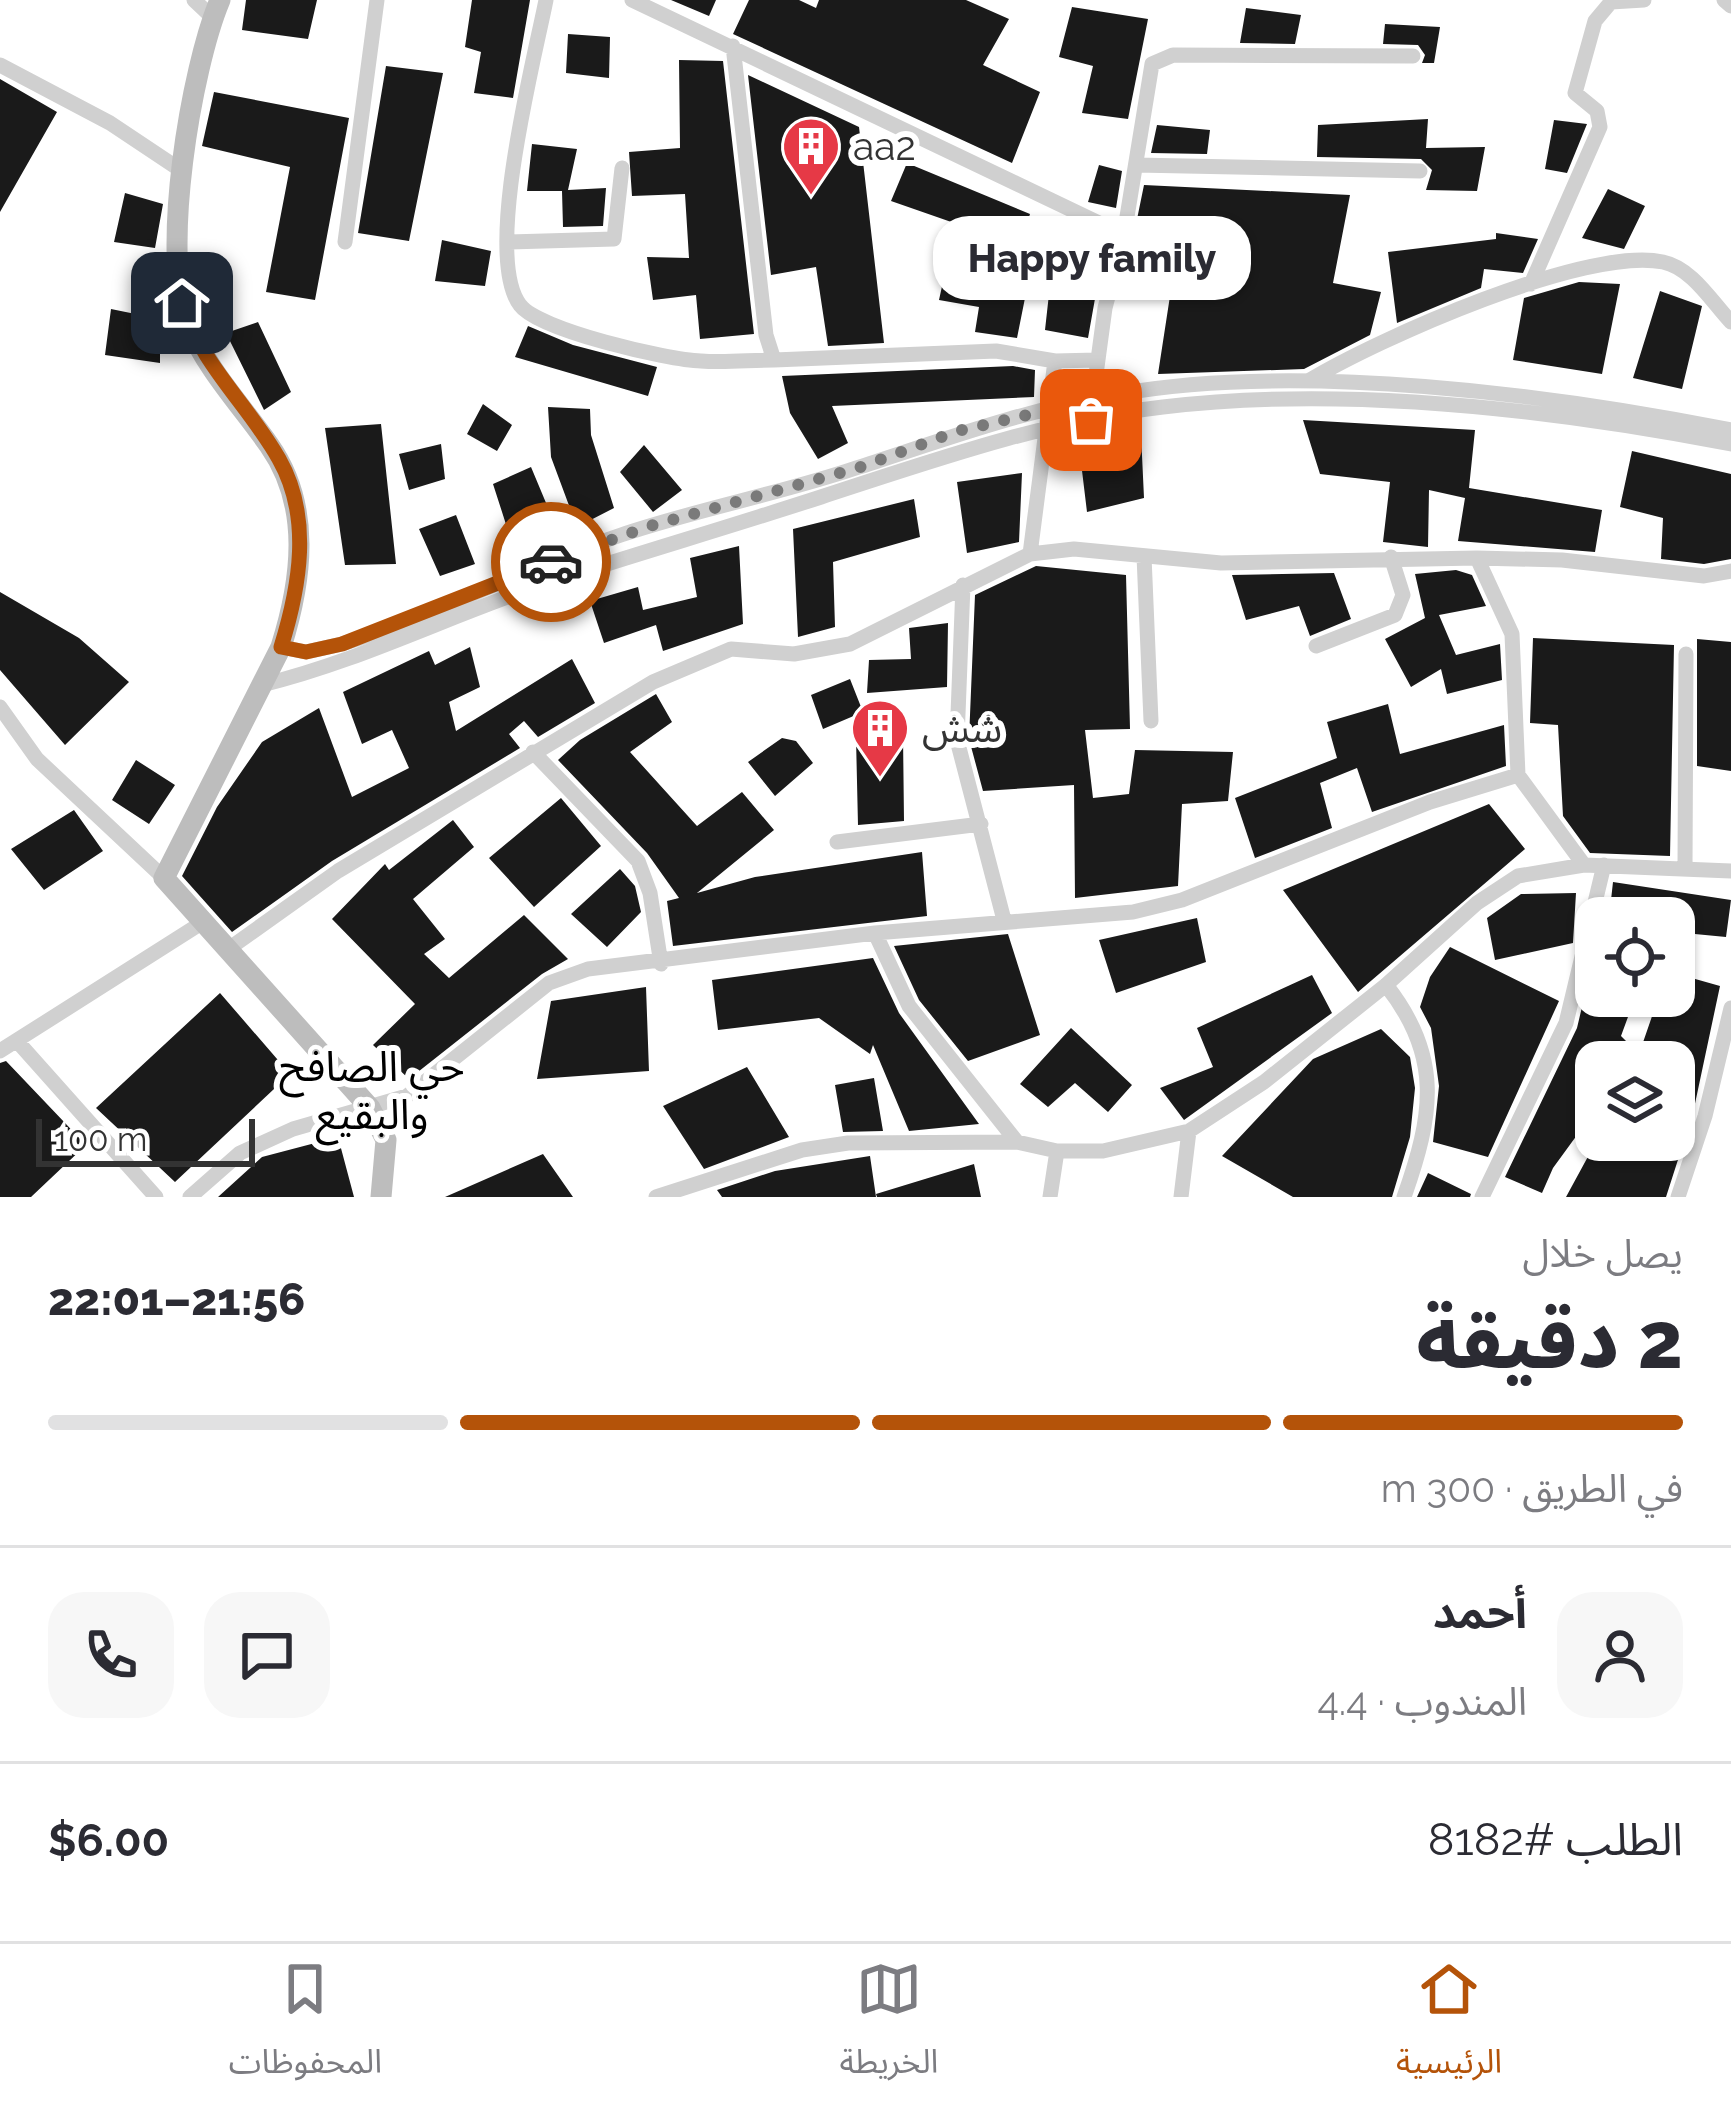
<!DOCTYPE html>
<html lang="ar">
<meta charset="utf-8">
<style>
:root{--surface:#fff;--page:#f7f7f7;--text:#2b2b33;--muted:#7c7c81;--line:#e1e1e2;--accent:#b45309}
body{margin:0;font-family:Raleway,"Noto Sans Arabic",sans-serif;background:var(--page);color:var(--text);direction:rtl;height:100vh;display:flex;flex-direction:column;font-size:45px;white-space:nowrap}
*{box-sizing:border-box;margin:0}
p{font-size:39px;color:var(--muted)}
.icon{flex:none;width:66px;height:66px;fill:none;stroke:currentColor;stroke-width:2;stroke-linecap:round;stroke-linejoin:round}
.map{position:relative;height:1197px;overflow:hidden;direction:ltr}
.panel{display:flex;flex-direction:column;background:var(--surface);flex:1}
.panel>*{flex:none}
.tools{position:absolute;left:1575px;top:897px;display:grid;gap:24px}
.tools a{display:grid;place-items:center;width:120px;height:120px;border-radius:24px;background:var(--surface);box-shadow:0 3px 9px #0004;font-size:60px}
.scale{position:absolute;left:36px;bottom:30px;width:219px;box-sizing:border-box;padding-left:12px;border:6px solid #333;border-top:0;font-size:33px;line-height:42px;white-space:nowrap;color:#333;-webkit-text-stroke:9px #fff;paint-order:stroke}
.pin{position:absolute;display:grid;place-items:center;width:102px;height:102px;color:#fff;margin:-51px;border-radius:24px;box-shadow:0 6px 18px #0006}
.courier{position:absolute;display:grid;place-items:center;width:120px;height:120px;margin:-60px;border:9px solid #b45309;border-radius:50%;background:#fff;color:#222;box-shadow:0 3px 15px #0007}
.bubble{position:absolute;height:84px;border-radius:36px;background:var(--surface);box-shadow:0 3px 9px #0004;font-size:39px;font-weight:800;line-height:84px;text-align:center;direction:rtl}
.head em{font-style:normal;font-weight:800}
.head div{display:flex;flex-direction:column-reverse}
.head{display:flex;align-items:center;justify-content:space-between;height:204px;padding:0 48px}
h1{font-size:78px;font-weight:800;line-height:90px}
.bar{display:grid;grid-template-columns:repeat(4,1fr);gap:18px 12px;align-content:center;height:144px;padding:0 48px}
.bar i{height:15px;border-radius:9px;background:var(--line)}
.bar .on{background:var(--accent)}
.bar p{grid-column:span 4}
.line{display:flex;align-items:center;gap:30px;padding:0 48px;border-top:3px solid var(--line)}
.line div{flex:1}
.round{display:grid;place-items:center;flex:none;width:126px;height:126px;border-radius:36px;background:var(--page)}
.menu{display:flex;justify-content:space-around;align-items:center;height:168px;border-top:3px solid var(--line);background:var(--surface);font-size:33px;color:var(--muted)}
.menu a{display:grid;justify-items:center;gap:6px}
.menu .on{color:var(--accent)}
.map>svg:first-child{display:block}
.building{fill:#1a1a1a}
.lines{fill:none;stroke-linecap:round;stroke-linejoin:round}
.street{stroke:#d0d0d0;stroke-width:15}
.secondary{stroke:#bdbdbd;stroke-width:21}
.done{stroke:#7a7a7a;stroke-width:12;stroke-dasharray:0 21.6}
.route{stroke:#b45309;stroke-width:15}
.labels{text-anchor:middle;stroke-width:12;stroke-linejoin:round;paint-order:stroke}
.poi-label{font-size:39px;fill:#333;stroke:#fff;text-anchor:start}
.neighbourhood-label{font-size:42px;fill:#000;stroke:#fff}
</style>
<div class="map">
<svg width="1731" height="1197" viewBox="0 0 1731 1197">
<rect width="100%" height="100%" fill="#fff"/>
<path class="building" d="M246,0H317L308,39L242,30Z
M472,0H530L513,98L474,93L481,52L465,47Z
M671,0H716L709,16Z
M749,0H799L816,8L819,0H966L1009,19L983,65L1040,92L1012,163L733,34Z
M1072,7L1148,19L1128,119L1082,113L1093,66L1059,57Z
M1246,8L1301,15L1295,44L1240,43Z
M1385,24L1440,27L1434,63H1422L1425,55L1418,45L1383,44Z
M568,34L610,37L609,78L566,73Z
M679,60L723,61L754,334L700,339L696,295L653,300L647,257L689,258L685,194L632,196L629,152L680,148Z
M386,66L443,73L409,241L358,233Z
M748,75L859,127L884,343L828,346L816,267L771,275Z
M0,79L57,112L0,212Z
M214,92L349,118L315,300L266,292L290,167L202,146Z
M1428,119L1426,148L1485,147L1477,191L1426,190L1432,170L1421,159L1317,157L1318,125Z
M1554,120L1587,124L1567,173L1545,169Z
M1157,125L1210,130L1207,154L1151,153Z
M532,144L577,149L568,190L606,188L603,226L563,227L562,191H527Z
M907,163L1030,214L1020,246L891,201Z
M1099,165L1122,171L1116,208L1088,202Z
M1144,185L1350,195L1333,283L1381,292L1370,335L1304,369L1158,374L1172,283L1125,278Z
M1608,189L1645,206L1624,249L1582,238Z
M125,193L163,204L155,248L114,242Z
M1496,233L1538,239L1523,273L1484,269L1481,288L1397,323L1388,252L1496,239Z
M442,240L491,251L485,286L435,281Z
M950,250L994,261L989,288L1025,298L1017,338L975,332L979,307L939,300Z
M1579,282L1620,284L1602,374L1513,360L1524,298Z
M1050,285L1096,293L1088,338L1045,330Z
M1660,291L1702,306L1682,389L1633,378Z
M111,309L160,319V363L105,355Z
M258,322L291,392L264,410L226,333Z
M528,326L573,345L657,367L648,396L515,357Z
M1013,366L1035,370L1034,397L832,406L848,443L818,459L790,413L782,376Z
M483,404L512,425L497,451L467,434Z
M548,407L590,409L591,435L614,508L577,527L551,457Z
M1303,420L1475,430L1469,488L1602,510L1595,552L1458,541L1465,498L1429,490L1428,547L1383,542L1390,482L1320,474Z
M381,424L396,564L345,565L325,428Z
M1141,434L1144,498L1087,512L1080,454Z
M441,444L445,479L409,490L399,454Z
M644,445L682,490L653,512L620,472Z
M1632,451L1731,474V559L1704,564L1661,559L1663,518L1620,507Z
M531,467L554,522L513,546L493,484Z
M1022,473L1019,542L967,553L957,482Z
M914,499L920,537L833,562L835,627L798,637L793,529Z
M456,515L475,564L440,576L419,529Z
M739,546L743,624L663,651L656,625L604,643L590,601L638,587L643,610L697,597L690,558Z
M1036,566L1126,575L1130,729L1085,730L1093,798L1129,794L1135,750L1233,752L1228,801L1182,804L1178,886L1075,898L1074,785L983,791L969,739L975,595Z
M1456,570L1472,575L1486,606L1439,615L1456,655L1500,644L1502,680L1447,694L1441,669L1411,687L1385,639L1425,618L1415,574Z
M1334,573L1351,619L1310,636L1299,606L1246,620L1232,575Z
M0,592L79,638L129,682L65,745L0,670Z
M948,623L947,687L867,693L869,660L911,659L909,628Z
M1533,638L1674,645L1670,856L1590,853L1563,816L1558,725L1530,723Z
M1697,639L1731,642V771L1697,766Z
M470,647L480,687L449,702L456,731L572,659L595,703L538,737L524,721L509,734L520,748L332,861L232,932L182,876L217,807L262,742L319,708L352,797L409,768L392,730L362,744L343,692L429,651L435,665Z
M850,679L863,712L823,729L811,695Z
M656,694L672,722L630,752L697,826L742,792L774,830L697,893L755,877L922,852L927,916L673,946L667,901L679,898L647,853L558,760L580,740Z
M1388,704L1400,754L1504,725L1506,766L1372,812L1357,768L1320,783L1332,828L1255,858L1235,798L1337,758L1327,722Z
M903,735L904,821L858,825L856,738Z
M782,738L796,741L813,763L775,796L748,762Z
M136,760L175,785L149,824L112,800Z
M561,798L601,846L534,907L489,858Z
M1489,804L1525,849L1358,992L1283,890Z
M74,810L103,851L44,890L11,849Z
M453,820L474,847L413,899L445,939L424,954L449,978L524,915L568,959L542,974L409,1079L373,1045L415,1004L332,919L385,864L389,870Z
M620,869L635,886L641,912L607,947L571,914Z
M1613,882L1731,900L1726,937L1674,932V918H1609Z
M1576,893L1573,943L1495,960L1487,918L1521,894Z
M1197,918L1206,962L1116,993L1099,940Z
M1008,934L1040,1035L968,1061L919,1000L894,946Z
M1450,947L1559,1001L1488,1157L1433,1142L1439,1086L1431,1028L1420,1007L1430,977Z
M873,958L899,1013L979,1124L909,1131L873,1045L870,1054L819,1018L718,1030L712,980Z
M1674,973L1720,986L1693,1113L1666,1197H1566L1597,1140H1674V1062H1596V1109L1553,1168L1542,1193L1505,1177L1577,1028L1586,990L1632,1006L1621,1036L1639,1054L1659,996H1674Z
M1312,975L1332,1013L1184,1120L1160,1088L1213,1067L1197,1028Z
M646,987L649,1071L537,1079L551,1001Z
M220,993L290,1074L175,1182L96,1108Z
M1071,1028L1132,1085L1108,1112L1075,1083L1048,1107L1020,1084Z
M1381,1029L1410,1057L1415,1088L1410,1137L1392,1197H1293L1222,1156L1313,1059Z
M6,1061L86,1145L31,1197H0V1063Z
M747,1067L789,1137L704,1169L663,1106Z
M874,1078L883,1131L843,1132L835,1085Z
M338,1137L354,1197H218L262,1157Z
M543,1154L573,1197H445Z
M870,1156L876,1197H722L717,1190L775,1171Z
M974,1164L981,1197H877L876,1194Z
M1428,1173L1471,1194L1470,1197H1417Z"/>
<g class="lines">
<path class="street" d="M194,0L212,17
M546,0C534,61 483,256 520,305C538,330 668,360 701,361C725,363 750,360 774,360
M632,0L1124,235
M1724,0L1731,6
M733,46L766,335L774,360L996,351L1055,361L1097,360
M0,65L110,123L182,171
M1136,165L1420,171
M345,242L377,0
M509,242L614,239L622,168
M1531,284L1600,127L1597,111L1575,93L1595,21L1611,2L1644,0
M1310,380C1378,339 1586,246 1663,262C1692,268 1712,302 1731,322
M1092,404L1105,308L1124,235L1152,64L1173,55L1413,56
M1030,554L1055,361
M1144,556L1151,721
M1477,558L1562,560L1704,576L1731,571
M963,585L957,740L1004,920
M1316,646L1395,615L1403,595L1391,557
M281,647L306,652L342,644C437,614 526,567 621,535C698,509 779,494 856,468C943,440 1027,409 1118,394C1299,362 1550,394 1731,430
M262,685C360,661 448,616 544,584C636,554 729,527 821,497C932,461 1045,421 1163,407C1347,385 1549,409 1731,444
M0,707L37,759L164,878
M533,752L638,861L650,893L661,964
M837,842L981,824
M1685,868L1686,654
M875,933L909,1006L1017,1142
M227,950L338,871L653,682L731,649L794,654L850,644L1030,554L1074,549L1221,563L1477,558L1512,634L1518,775
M1386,985C1443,1057 1433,1115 1404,1197
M17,1041L156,1197
M0,1051L200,924
M190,1197L240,1153L293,1129L407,1096L549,983L588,969L875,933L1133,912L1182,900L1430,802L1518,775L1584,865
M656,1197L802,1150L848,1143L1017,1142L1057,1151H1103L1189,1131L1264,1082L1386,985L1477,903L1518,876L1584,865L1731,871
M1050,1197L1057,1151
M1181,1197L1189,1131
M1482,1197L1566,1023L1604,865
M1678,1197L1705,1116L1731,1008"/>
<path class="secondary" d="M220,0C191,69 160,254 188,324C207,370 241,405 269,445C312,506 302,580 281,647L164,878L370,1108L386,1140L381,1197"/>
</g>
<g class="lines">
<path class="done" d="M551,562L650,526L858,468L958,431L1092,400L1091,420"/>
<path class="route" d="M182,303C201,365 248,404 279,459C312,517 300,586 281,647L306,652L342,644L551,562"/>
</g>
<defs>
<g id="building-pin" transform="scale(3)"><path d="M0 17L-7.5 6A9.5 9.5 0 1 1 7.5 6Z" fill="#e63946" stroke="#fff"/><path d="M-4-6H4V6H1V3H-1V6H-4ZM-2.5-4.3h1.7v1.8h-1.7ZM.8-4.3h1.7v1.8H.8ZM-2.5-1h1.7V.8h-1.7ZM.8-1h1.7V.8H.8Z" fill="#fff"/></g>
</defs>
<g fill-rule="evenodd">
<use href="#building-pin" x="811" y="146"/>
<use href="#building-pin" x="880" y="728"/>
</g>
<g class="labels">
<g class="poi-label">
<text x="853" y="160">aa2</text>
<text x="922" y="742">شش</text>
</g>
<g class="neighbourhood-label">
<text x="372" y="1081">حي الصافح<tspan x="372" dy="48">والبقيع</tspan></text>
</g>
</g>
</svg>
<div class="tools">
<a><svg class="icon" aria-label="locate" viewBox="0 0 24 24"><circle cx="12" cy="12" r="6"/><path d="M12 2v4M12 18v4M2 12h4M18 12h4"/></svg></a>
<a><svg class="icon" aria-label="layers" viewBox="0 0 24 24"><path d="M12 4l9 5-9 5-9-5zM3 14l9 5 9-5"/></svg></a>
</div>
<div class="scale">100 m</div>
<div class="pin" style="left:1091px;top:420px;background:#ea580c"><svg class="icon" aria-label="bag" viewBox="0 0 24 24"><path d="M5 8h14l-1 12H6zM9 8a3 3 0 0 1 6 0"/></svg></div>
<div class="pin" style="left:182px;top:303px;background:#1f2937"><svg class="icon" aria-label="home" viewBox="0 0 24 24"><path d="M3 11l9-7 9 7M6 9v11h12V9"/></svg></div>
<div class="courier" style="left:551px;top:562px"><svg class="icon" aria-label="car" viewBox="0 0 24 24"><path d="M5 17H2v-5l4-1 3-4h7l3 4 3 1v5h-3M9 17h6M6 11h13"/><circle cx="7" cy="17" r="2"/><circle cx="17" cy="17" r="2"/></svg></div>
<div class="bubble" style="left:933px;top:216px;width:318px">Happy family</div>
</div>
<section class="panel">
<div class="head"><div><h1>2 دقيقة</h1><p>يصل خلال</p></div><em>21:56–22:01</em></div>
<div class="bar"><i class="on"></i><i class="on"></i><i class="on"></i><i></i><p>في الطريق · 300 m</p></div>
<div class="line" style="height:216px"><a class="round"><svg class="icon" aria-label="person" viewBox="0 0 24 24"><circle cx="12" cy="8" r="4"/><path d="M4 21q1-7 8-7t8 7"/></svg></a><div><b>أحمد</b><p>المندوب · 4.4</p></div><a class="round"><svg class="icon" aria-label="chat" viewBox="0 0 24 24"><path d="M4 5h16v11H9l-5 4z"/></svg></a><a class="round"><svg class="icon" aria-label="phone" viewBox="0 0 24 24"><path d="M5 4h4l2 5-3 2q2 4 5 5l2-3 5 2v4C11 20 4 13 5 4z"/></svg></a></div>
<div class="line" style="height:156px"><div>الطلب #8182</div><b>$6.00</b></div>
</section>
<nav class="menu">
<a class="on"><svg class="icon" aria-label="home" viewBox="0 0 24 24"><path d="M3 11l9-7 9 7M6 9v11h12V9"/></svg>الرئيسية</a>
<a><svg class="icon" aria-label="map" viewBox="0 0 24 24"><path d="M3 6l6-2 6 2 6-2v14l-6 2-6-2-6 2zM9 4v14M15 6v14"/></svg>الخريطة</a>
<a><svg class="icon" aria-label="saved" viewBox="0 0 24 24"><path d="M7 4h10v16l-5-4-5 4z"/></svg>المحفوظات</a>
</nav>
